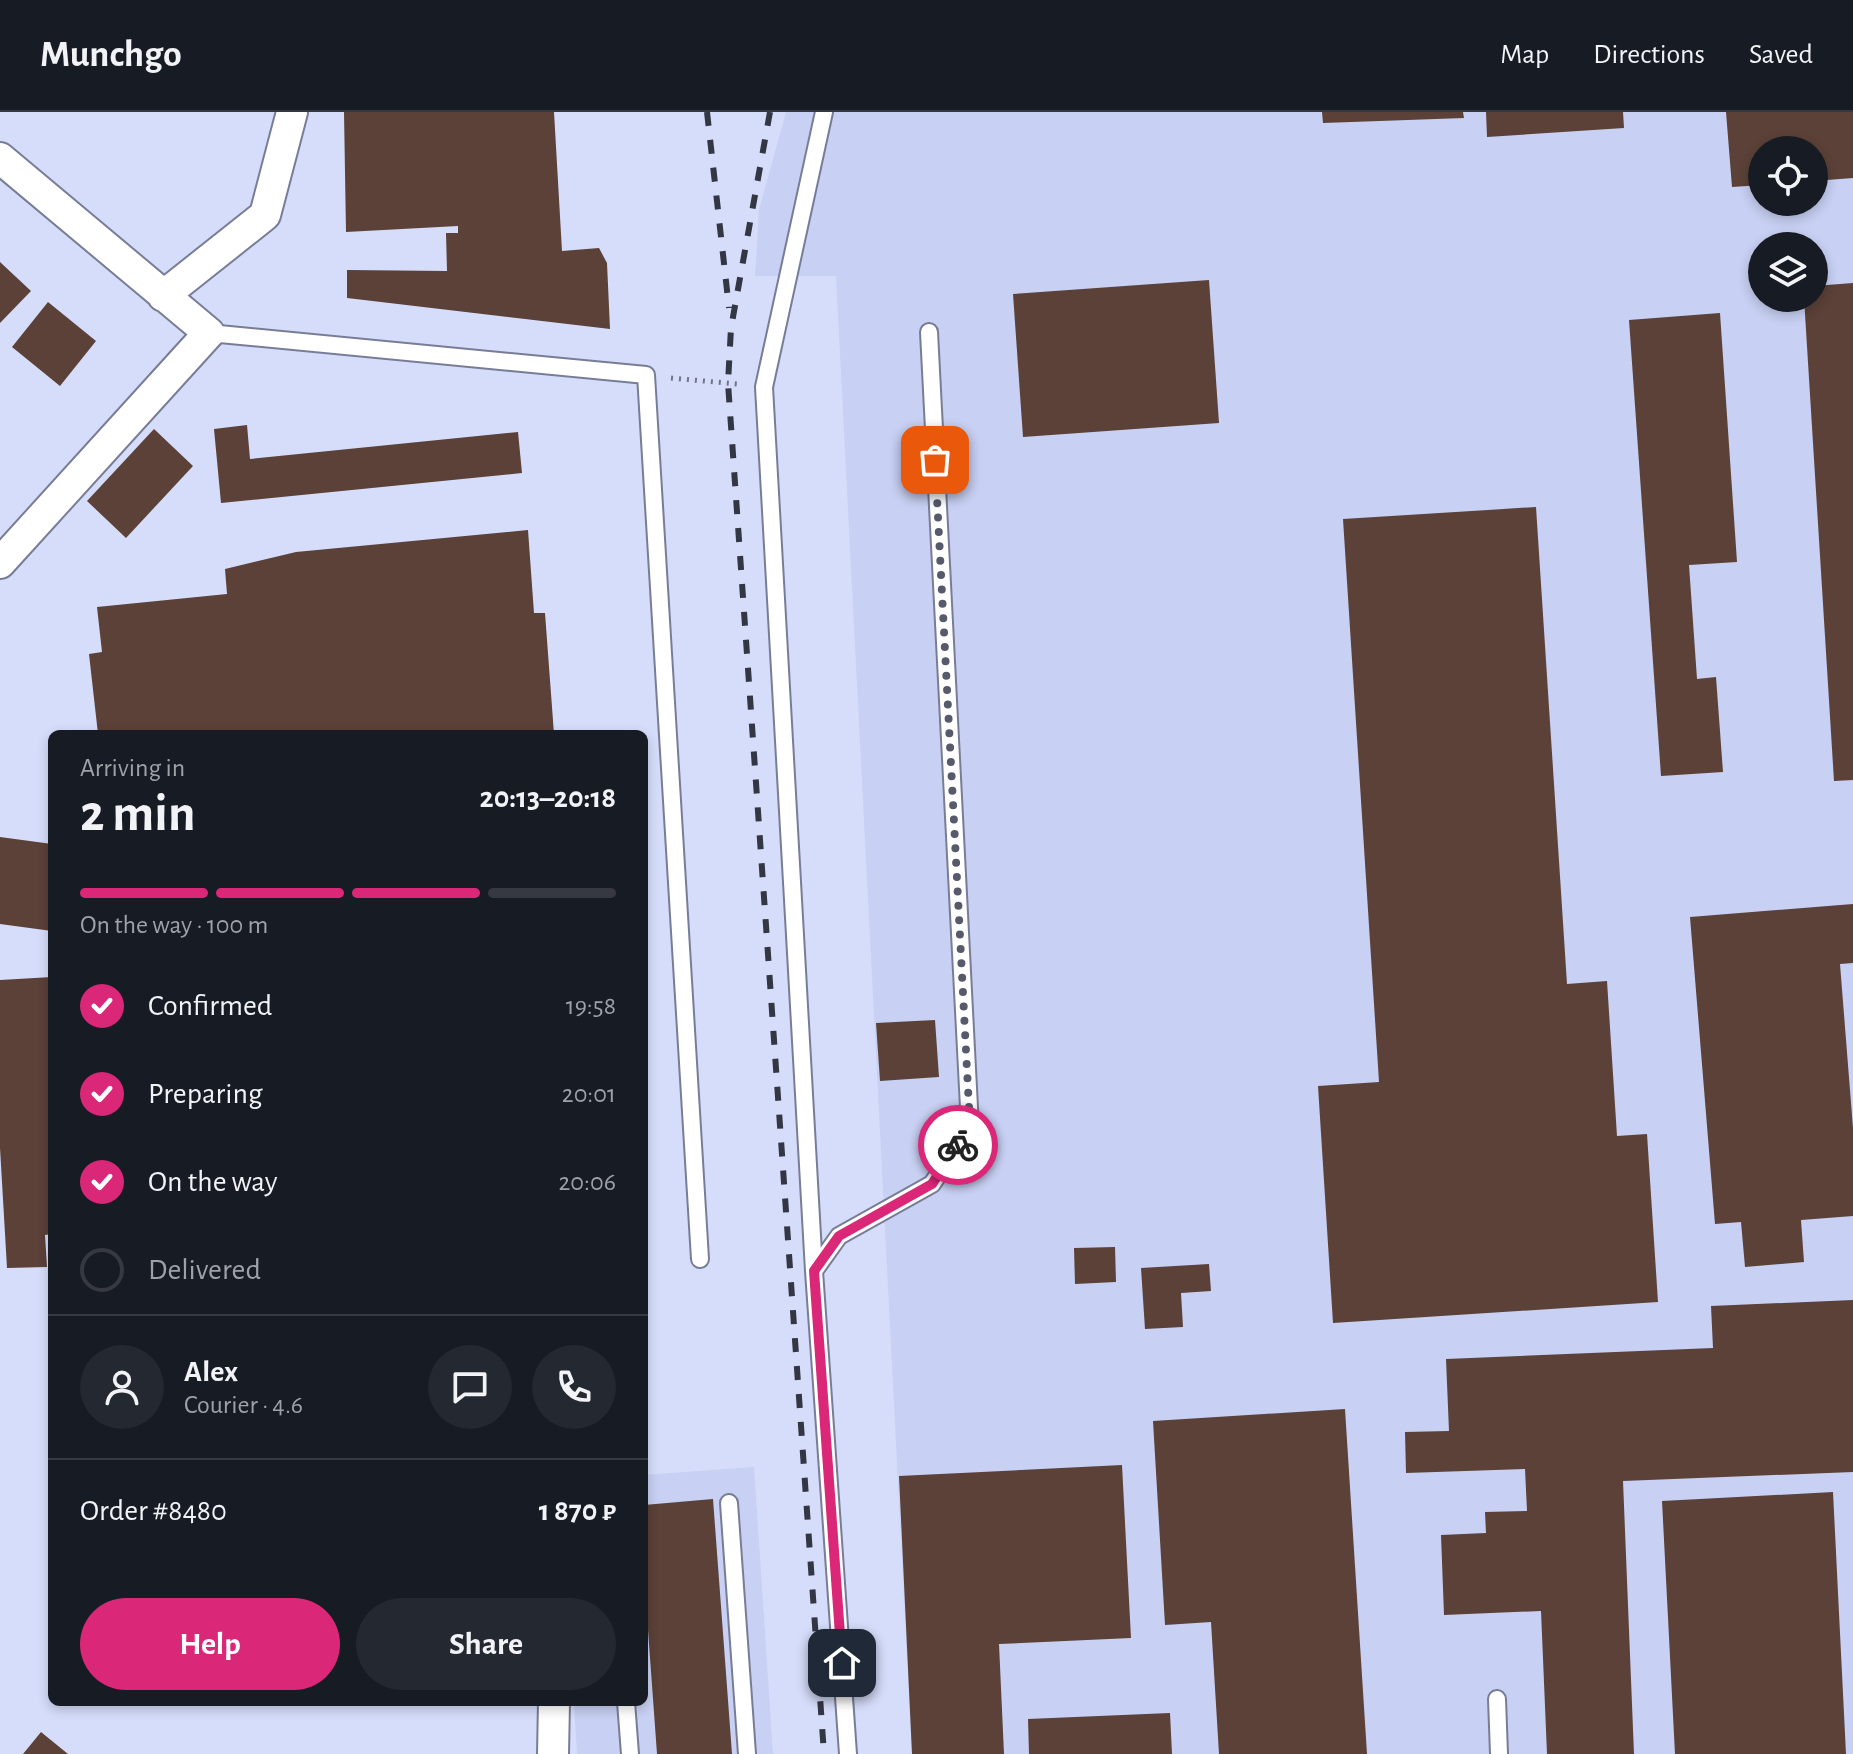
<!DOCTYPE html>
<meta charset="utf-8">
<style>
:root{--surface:#171b24;--page:#242831;--text:#f1f3f6;--muted:#9ea1a6;--line:#363941;--accent:#db2777}
body{margin:0;font-family:"Alegreya Sans",sans-serif;background:var(--page);color:var(--text);height:100vh;display:flex;flex-direction:column;font-size:30px;white-space:nowrap}
*{box-sizing:border-box;margin:0}
p{font-size:26px;color:var(--muted)}
.icon{flex:none;width:44px;height:44px;fill:none;stroke:currentColor;stroke-width:2;stroke-linecap:round;stroke-linejoin:round}
.map{position:relative;flex:1;overflow:hidden}
.panel{position:absolute;left:48px;top:618px;width:600px;height:976px;display:flex;flex-direction:column;background:var(--surface);border-radius:12px;box-shadow:0 4px 12px #0003}
.panel>*{flex:none}
.controls{position:absolute;left:1748px;top:24px;display:grid;gap:16px}
.controls a{display:grid;place-items:center;width:80px;height:80px;border-radius:50%;background:var(--surface);box-shadow:0 4px 12px #0003;font-size:40px}
.pin{position:absolute;display:grid;place-items:center;width:68px;height:68px;color:#fff;margin:-34px;border-radius:16px;box-shadow:0 4px 12px #0006}
.courier{position:absolute;display:grid;place-items:center;width:80px;height:80px;margin:-40px;border:6px solid #db2777;border-radius:50%;background:#fff;color:#222;box-shadow:0 2px 10px #0007}
.summary em{font-style:normal;font-weight:700}
.summary div{display:flex;flex-direction:column-reverse}
.summary{display:flex;align-items:center;justify-content:space-between;height:136px;padding:0 32px}
h1{font-size:52px;font-weight:700;line-height:60px}
.bar{display:grid;grid-template-columns:repeat(4,1fr);gap:12px 8px;align-content:center;height:96px;padding:0 32px}
.bar i{height:10px;border-radius:6px;background:var(--line)}
.bar .current{background:var(--accent)}
.bar p{grid-column:span 4}
.line{display:flex;align-items:center;gap:20px;padding:0 32px;border-top:2px solid var(--line)}
.line div{flex:1}
.round{display:grid;place-items:center;flex:none;width:84px;height:84px;border-radius:42px;background:var(--page)}
ol{padding:0 32px;list-style:none}
li{display:flex;align-items:center;gap:24px;height:88px}
li p{margin-inline-start:auto}
li .icon{padding:8px;border-radius:50%;background:var(--accent);color:#fff;stroke-width:4}
li:last-child{color:var(--muted)}
li i{width:44px;height:44px;border:4px solid var(--line);border-radius:50%}
.button{display:flex;gap:16px;margin-top:auto;padding:16px 32px}
.button a{flex:1;height:92px;border-radius:48px;background:var(--accent);color:#fff;font-size:32px;font-weight:700;line-height:92px;text-align:center}
.button a+a{background:var(--page);color:var(--text)}
header{display:flex;align-items:center;gap:48px;box-sizing:border-box;height:112px;padding:0 40px;background:var(--surface);border-bottom:2px solid var(--line)}
header strong{font-size:38px}
nav{display:flex;gap:44px;margin-inline-start:auto;font-size:28px}
.map>svg:first-child{display:block}
.built{fill:#c8d0f3;fill-rule:evenodd}
.building{fill:#5b4138}
.lines{fill:none;stroke-linecap:round;stroke-linejoin:round}
.lane-casing{stroke:#787d97;stroke-width:20}
.street-casing{stroke:#787d97;stroke-width:34}
.path{stroke:#707488;stroke-width:5;stroke-dasharray:2 6;stroke-linecap:butt}
.lane{stroke:#fff;stroke-width:16}
.street{stroke:#fff;stroke-width:30}
.rail{stroke:#333643;stroke-width:6;stroke-dasharray:14 14;stroke-linecap:butt}
.done{stroke:#575a6b;stroke-width:8;stroke-dasharray:0 14.4}
.route{stroke:#db2777;stroke-width:10}
</style>
<header>
<strong>Munchgo</strong>
<nav><a>Map</a><a>Directions</a><a>Saved</a></nav>
</header>
<div class="map">
<svg width="1853" height="1642" viewBox="0 0 1853 1642">
<rect width="100%" height="100%" fill="#d6ddfa"/>
<path class="built" d="M786,0H1853V1642H912L836,164H755L759,98ZM1762,38H1814V90H1762ZM1762,134H1814V186H1762Z
M754,1355L773,1642H577L574,1590H644V1363Z"/>
<path class="building" d="M344,0H554L562,139L599,136L607,151L610,217L347,186V158L447,159L446,121H458V114L346,120Z
M1322,0H1463L1464,6L1323,11Z
M1486,0H1623L1624,16L1487,25Z
M1726,0H1853V66L1814,69V38H1762V73L1732,75Z
M0,150L31,179L0,211Z
M1209,168L1219,311L1023,325L1013,182Z
M1853,171V668L1834,669L1804,186H1814V174Z
M48,190L96,229L60,274L12,235Z
M1720,201L1737,450L1689,453L1697,567L1716,565L1723,660L1661,664L1629,208Z
M247,313L250,347L518,320L522,361L221,391L214,317Z
M154,317L193,354L126,426L87,389Z
M1536,395L1567,872L1607,869L1617,1024L1647,1022L1658,1190L1333,1211L1318,974L1379,970L1343,407Z
M528,418L534,501H545L554,622H98L89,542L102,540L97,495L227,482L225,457L296,440Z
M0,725L52,732V819L0,812Z
M1853,792V851L1840,852L1853,1016V1104L1801,1108L1804,1150L1745,1155L1741,1110L1715,1112L1690,805Z
M52,865V1122L45,1123L47,1155L7,1156L0,1036V868Z
M935,908L939,965L880,969L876,911Z
M1115,1135L1116,1170L1075,1172L1074,1136Z
M1209,1152L1211,1179L1181,1181L1183,1215L1145,1217L1141,1156Z
M1853,1188V1360L1623,1369L1634,1642H1547L1541,1499L1444,1503L1441,1423L1486,1421L1485,1400L1527,1399L1525,1357L1406,1361L1405,1320L1449,1319L1446,1247L1713,1236L1711,1194Z
M1345,1297L1367,1642H1219L1211,1510L1165,1513L1153,1309Z
M1122,1353L1131,1526L999,1532L1004,1642H912L899,1364Z
M1833,1380L1846,1642H1675L1662,1389Z
M713,1387L732,1642H657L644,1463V1393Z
M1170,1601L1172,1642H1029L1028,1607Z
M41,1620L68,1642H23Z"/>
<g class="lines">
<g class="lane-casing">
<path id="lane" d="M209,221L646,263L700,1147
M814,1159L764,275L824,0
M729,1391L747,1642
M1497,1587L1499,1642
M626,1590L630,1642
M848,1642L814,1159L839,1124L932,1072L970,1015L929,220"/>
</g>
<g class="street-casing">
<path id="street" d="M0,46L209,221L0,451
M163,184L265,103L292,0
M553,1642L554,1590"/>
</g>
<path class="path" d="M671,266L737,272"/>
<use href="#lane" class="lane"/>
<use href="#street" class="street"/>
<path class="rail" d="M707,0L729,196
M770,0L731,216L728,271L824,1642"/>
</g>
<g class="lines">
<path class="done" d="M935,348L970,1015L958,1033"/>
<path class="route" d="M842,1551L814,1159L839,1124L932,1072L958,1033"/>
</g>
</svg>
<div class="controls">
<a><svg class="icon" aria-label="locate" viewBox="0 0 24 24"><circle cx="12" cy="12" r="6"/><path d="M12 2v4M12 18v4M2 12h4M18 12h4"/></svg></a>
<a><svg class="icon" aria-label="layers" viewBox="0 0 24 24"><path d="M12 4l9 5-9 5-9-5zM3 14l9 5 9-5"/></svg></a>
</div>
<div class="pin" style="left:935px;top:348px;background:#ea580c"><svg class="icon" aria-label="bag" viewBox="0 0 24 24"><path d="M5 8h14l-1 12H6zM9 8a3 3 0 0 1 6 0"/></svg></div>
<div class="pin" style="left:842px;top:1551px;background:#1f2937"><svg class="icon" aria-label="home" viewBox="0 0 24 24"><path d="M3 11l9-7 9 7M6 9v11h12V9"/></svg></div>
<div class="courier" style="left:958px;top:1033px"><svg class="icon" aria-label="bike" viewBox="0 0 24 24"><circle cx="6" cy="16" r="4"/><circle cx="18" cy="16" r="4"/><path d="M6 16l4-8h5l3 8M10 8l3 8H6M13 5h3"/></svg></div>
<section class="panel">
<div class="summary"><div><h1>2 min</h1><p>Arriving in</p></div><em>20:13–20:18</em></div>
<div class="bar"><i class="current"></i><i class="current"></i><i class="current"></i><i></i><p>On the way · 100 m</p></div>
<ol>
<li><svg class="icon" aria-label="check" viewBox="0 0 24 24"><path d="M5 12l5 5 9-10"/></svg>Confirmed<p>19:58</p></li>
<li><svg class="icon" aria-label="check" viewBox="0 0 24 24"><path d="M5 12l5 5 9-10"/></svg>Preparing<p>20:01</p></li>
<li><svg class="icon" aria-label="check" viewBox="0 0 24 24"><path d="M5 12l5 5 9-10"/></svg>On the way<p>20:06</p></li>
<li><i></i>Delivered</li>
</ol>
<div class="line" style="height:144px"><a class="round"><svg class="icon" aria-label="person" viewBox="0 0 24 24"><circle cx="12" cy="8" r="4"/><path d="M4 21q1-7 8-7t8 7"/></svg></a><div><b>Alex</b><p>Courier · 4.6</p></div><a class="round"><svg class="icon" aria-label="chat" viewBox="0 0 24 24"><path d="M4 5h16v11H9l-5 4z"/></svg></a><a class="round"><svg class="icon" aria-label="phone" viewBox="0 0 24 24"><path d="M5 4h4l2 5-3 2q2 4 5 5l2-3 5 2v4C11 20 4 13 5 4z"/></svg></a></div>
<div class="line" style="height:104px"><div>Order #8480</div><b>1 870 ₽</b></div>
<div class="button"><a>Help</a><a>Share</a></div>
</section>
</div>
